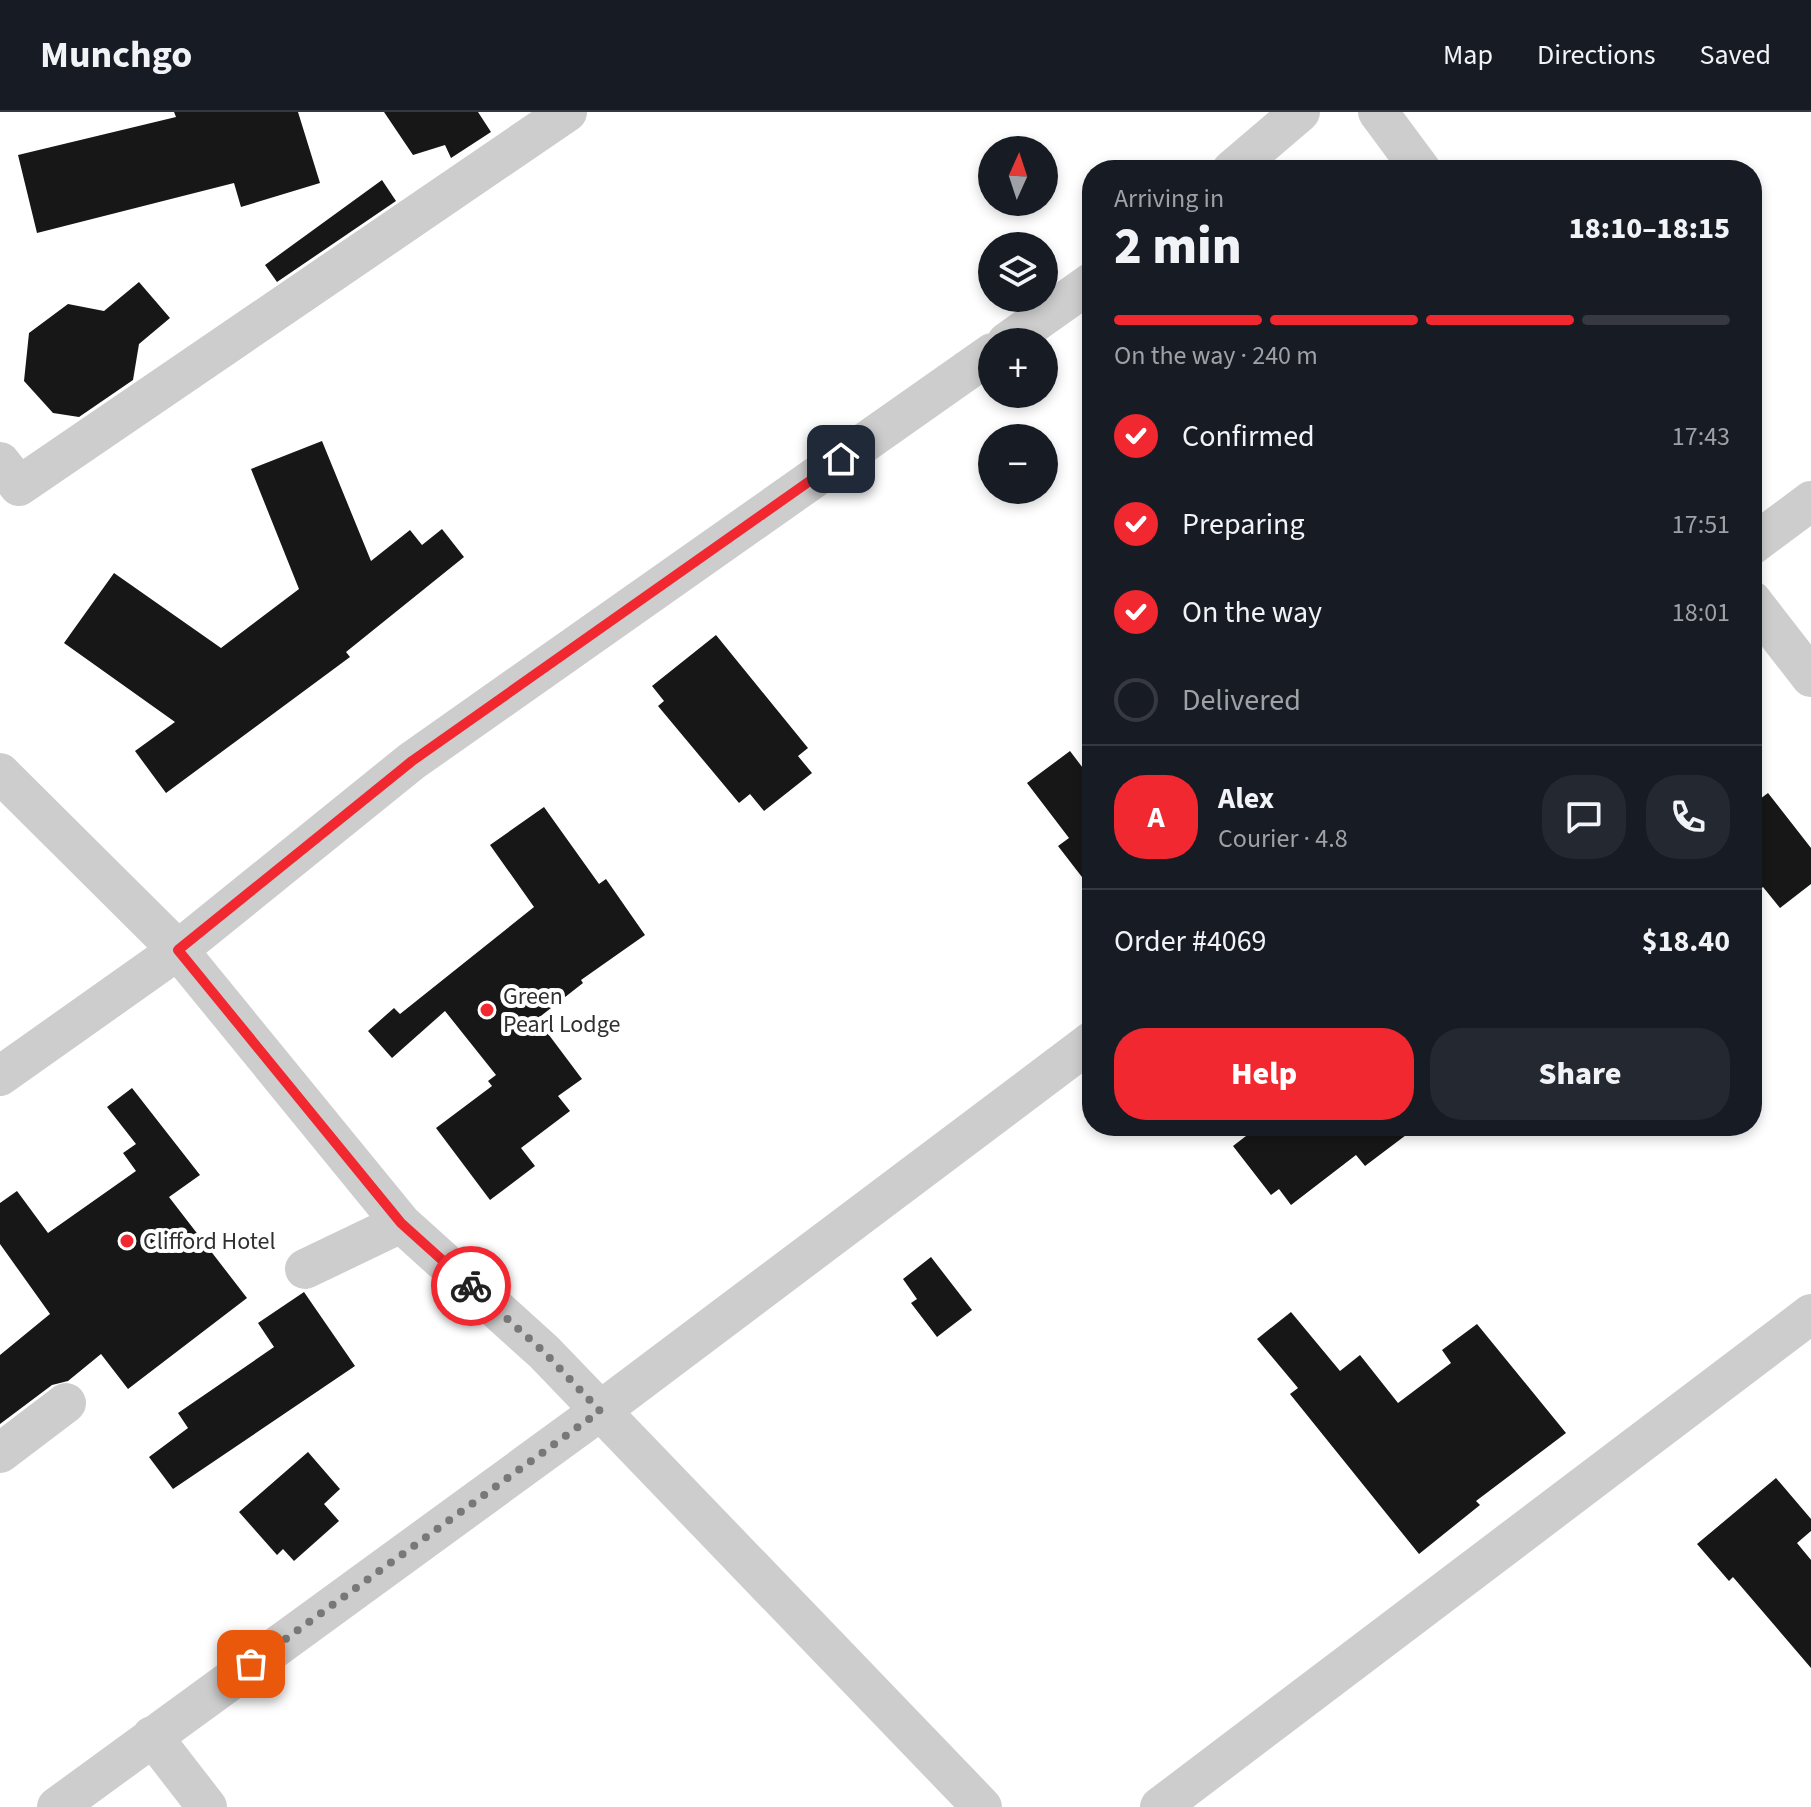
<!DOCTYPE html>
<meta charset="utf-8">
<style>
:root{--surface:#171b24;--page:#242831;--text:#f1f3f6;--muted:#9ea1a6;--line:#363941;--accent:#f22831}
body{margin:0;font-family:"Source Sans 3",sans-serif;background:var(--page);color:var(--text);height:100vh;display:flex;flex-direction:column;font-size:30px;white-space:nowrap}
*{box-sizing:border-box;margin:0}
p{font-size:26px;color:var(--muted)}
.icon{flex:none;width:44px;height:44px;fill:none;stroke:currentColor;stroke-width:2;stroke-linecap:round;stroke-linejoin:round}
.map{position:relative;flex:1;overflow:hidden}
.side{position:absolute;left:1082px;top:48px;width:680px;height:976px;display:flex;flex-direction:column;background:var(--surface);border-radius:32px;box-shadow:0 4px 12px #0003}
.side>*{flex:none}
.needle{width:52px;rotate:3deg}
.controls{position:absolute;left:978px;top:24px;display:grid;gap:16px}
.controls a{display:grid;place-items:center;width:80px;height:80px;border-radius:50%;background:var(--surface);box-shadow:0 4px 12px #0003;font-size:40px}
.pin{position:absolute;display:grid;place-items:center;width:68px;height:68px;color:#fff;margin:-34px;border-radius:16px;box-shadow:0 4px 12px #0006}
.courier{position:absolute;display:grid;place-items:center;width:80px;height:80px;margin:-40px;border:6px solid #f22831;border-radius:50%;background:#fff;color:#222;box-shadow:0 2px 10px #0007}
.headline em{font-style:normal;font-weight:800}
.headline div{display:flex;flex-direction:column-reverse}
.headline{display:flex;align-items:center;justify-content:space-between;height:136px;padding:0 32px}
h1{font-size:52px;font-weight:800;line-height:60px}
.bar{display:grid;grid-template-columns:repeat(4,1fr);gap:12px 8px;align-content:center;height:96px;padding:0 32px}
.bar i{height:10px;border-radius:6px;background:var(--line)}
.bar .active{background:var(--accent)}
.bar p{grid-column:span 4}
.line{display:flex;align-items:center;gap:20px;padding:0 32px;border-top:2px solid var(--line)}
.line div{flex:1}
.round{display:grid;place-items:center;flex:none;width:84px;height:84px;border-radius:32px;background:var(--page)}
ol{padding:0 32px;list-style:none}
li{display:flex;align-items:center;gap:24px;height:88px}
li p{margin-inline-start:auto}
li .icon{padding:8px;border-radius:50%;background:var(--accent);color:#fff;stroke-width:4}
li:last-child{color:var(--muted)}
li i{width:44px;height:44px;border:4px solid var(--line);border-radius:50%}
.cta{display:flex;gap:16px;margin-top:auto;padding:16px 32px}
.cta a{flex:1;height:92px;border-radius:32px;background:var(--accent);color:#fff;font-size:32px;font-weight:800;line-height:92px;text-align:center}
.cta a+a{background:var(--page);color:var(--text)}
header{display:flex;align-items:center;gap:48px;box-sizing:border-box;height:112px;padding:0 40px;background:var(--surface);border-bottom:2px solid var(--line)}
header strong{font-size:38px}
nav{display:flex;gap:44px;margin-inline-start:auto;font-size:28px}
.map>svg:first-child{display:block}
.building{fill:#171717}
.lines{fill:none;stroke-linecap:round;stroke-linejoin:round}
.street{stroke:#cdcdcd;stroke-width:40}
.done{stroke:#787878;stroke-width:8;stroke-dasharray:0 14.4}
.route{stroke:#f22831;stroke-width:10}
.poi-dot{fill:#f22831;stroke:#fff;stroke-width:3}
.labels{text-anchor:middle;stroke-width:8;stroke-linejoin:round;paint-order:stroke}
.poi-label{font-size:24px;fill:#303030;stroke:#fff;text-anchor:start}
</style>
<header>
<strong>Munchgo</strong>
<nav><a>Map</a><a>Directions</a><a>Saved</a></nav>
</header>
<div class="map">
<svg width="1811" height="1695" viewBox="0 0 1811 1695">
<rect width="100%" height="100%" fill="#fff"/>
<path class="building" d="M174,0H298L320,71L241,95L234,71L37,121L18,43L176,5Z
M384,0H478L491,20L451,46L445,33L413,43Z
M382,68L396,89L277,170L265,153Z
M139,170L170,206L139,232L133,268L79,305L53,301L24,269L29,221L68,192L104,199Z
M322,329L371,449L410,418L422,433L442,417L464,445L346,540L350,545L166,681L135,639L175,610L64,531L114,461L221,536L299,477L251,357Z
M716,523L808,636L798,644L812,661L764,699L750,682L739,691L658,594L664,589L652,574Z
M1070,639L1092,668V778L1058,734L1069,726L1027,671Z
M1768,681L1811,736V772L1780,796L1763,775L1752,784V693Z
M544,695L599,772L606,767L645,823L581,868L583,871L537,907L582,967L558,984L570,999L521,1036L535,1054L490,1088L436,1016L492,974L488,969L496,963L445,899L392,946L368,919L394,896L400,902L534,795L490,733Z
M132,976L200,1063L169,1085L247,1186L128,1277L101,1242L68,1269L52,1273L0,1312V1243L50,1202L0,1132V1091L17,1079L48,1121L136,1059L123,1041L136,1032L107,995Z
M1259,1014H1418L1365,1054L1356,1043L1291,1093L1279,1077L1271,1083L1233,1034Z
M931,1145L972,1198L937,1225L911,1191L917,1187L903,1167Z
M304,1180L355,1254L173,1377L149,1345L188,1316L178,1301L274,1235L258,1211Z
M1291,1200L1340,1259L1360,1243L1398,1291L1451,1251L1442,1238L1477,1212L1566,1321L1476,1389L1480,1393L1419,1442L1290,1282L1298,1276L1257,1227Z
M308,1340L340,1377L324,1392L339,1409L294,1449L283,1437L277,1443L239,1400Z
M1776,1366L1811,1407V1419L1797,1431L1811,1448V1556L1733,1465L1729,1469L1697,1432Z"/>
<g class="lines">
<path class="street" d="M1378,0L1421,58
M1232,58L1300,0
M1007,230L1092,170
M0,350L19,374L567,0
M1752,433L1811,389
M1752,489L1811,565
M0,661L178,838L401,1111L544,1240L982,1695
M0,964L178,838L412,649L992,241
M305,1157L401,1111
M0,1341L66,1291
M152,1624L207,1695
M57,1695L600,1299L1092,929
M1160,1695L1811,1202"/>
</g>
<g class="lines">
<path class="done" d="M251,1552L600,1299L544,1240L471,1174"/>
<path class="route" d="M471,1174L401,1111L178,838L412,649L841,347"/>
</g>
<g class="poi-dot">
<circle cx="487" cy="898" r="8"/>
<circle cx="127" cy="1129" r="8"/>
</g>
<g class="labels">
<g class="poi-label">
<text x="503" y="892">Green<tspan x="503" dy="28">Pearl Lodge</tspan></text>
<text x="143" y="1137">Clifford Hotel</text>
</g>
</g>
</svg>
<div class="controls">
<a><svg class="needle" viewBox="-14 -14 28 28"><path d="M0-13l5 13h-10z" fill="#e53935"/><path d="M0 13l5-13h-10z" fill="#9ea1a6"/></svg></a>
<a><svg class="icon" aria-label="layers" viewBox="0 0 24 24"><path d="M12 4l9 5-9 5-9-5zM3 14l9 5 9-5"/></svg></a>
<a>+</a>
<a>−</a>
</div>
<div class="pin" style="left:251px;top:1552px;background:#ea580c"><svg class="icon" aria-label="bag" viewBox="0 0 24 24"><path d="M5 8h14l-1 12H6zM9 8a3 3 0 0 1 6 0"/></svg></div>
<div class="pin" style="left:841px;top:347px;background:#1f2937"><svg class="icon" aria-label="home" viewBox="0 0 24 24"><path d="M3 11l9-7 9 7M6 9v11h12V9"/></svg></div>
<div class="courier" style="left:471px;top:1174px"><svg class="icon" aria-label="bike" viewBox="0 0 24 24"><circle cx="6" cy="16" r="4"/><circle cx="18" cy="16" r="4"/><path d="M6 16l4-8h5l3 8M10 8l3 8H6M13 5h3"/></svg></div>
<section class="side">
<div class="headline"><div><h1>2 min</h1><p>Arriving in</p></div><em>18:10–18:15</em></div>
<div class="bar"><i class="active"></i><i class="active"></i><i class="active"></i><i></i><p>On the way · 240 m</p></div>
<ol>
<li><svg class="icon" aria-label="check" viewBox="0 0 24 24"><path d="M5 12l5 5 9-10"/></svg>Confirmed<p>17:43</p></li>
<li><svg class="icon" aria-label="check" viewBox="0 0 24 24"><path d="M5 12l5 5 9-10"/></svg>Preparing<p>17:51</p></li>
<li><svg class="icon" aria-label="check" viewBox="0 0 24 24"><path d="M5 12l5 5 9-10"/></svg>On the way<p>18:01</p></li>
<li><i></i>Delivered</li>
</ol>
<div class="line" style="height:144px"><b class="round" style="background:var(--accent);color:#fff">A</b><div><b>Alex</b><p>Courier · 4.8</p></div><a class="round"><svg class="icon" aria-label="chat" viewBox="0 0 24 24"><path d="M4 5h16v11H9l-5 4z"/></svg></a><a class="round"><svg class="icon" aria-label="phone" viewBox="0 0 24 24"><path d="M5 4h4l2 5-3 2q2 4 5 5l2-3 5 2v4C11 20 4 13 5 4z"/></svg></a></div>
<div class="line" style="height:104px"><div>Order #4069</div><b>$18.40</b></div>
<div class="cta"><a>Help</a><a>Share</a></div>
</section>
</div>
